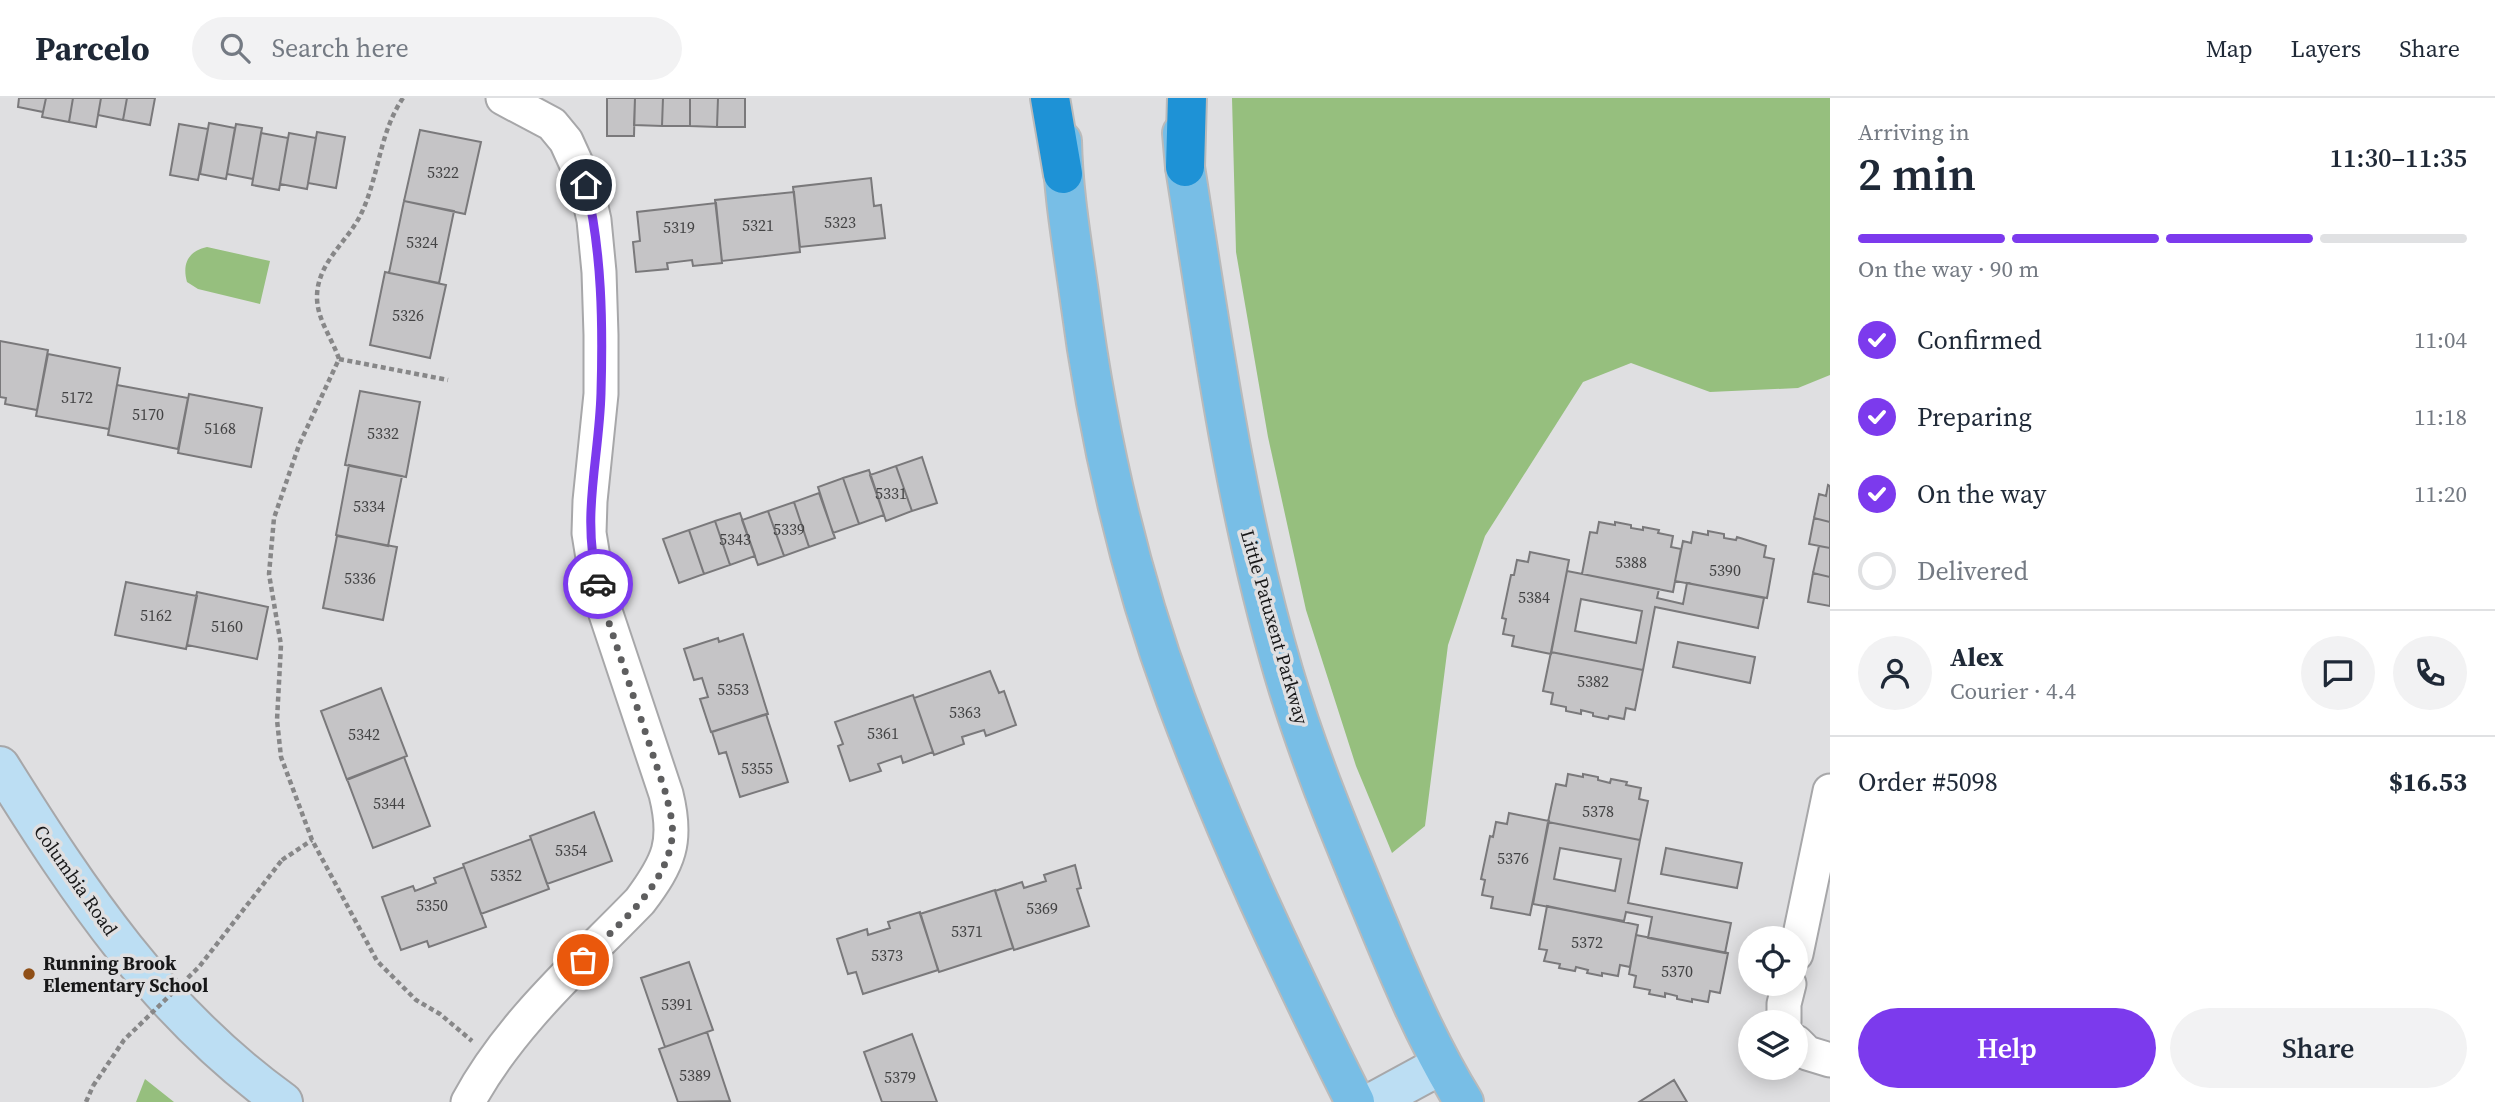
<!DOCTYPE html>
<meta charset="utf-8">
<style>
:root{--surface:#fff;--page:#f2f2f3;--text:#1f2937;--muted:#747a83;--line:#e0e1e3;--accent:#7c3aed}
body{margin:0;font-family:"Source Serif 4",serif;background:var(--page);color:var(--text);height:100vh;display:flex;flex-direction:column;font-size:26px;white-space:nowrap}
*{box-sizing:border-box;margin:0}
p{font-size:23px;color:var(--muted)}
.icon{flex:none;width:38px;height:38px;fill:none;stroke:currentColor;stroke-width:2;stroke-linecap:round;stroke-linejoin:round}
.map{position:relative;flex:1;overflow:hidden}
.details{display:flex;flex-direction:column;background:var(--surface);width:665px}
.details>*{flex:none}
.tools{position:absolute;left:1738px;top:828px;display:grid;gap:14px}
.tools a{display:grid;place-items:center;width:70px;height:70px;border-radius:50%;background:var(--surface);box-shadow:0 4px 18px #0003;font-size:35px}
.pin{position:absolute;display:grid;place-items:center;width:60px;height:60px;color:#fff;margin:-30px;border:4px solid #fff;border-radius:50%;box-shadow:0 2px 7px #0007}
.courier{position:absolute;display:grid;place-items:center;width:70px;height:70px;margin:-35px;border:5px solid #7c3aed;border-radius:50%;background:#fff;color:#222;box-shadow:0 2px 9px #0007}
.headline em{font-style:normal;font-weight:600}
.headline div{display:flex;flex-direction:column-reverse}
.headline{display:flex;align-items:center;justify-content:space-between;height:119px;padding:0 28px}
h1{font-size:46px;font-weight:600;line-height:52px}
.bar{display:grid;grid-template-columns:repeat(4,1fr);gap:10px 7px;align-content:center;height:84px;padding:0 28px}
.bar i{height:9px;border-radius:5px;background:var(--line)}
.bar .on{background:var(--accent)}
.bar p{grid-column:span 4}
.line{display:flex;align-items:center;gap:18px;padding:0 28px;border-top:2px solid var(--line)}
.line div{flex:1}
.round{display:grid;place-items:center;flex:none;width:74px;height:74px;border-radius:37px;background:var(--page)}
ol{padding:0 28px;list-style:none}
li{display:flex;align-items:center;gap:21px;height:77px}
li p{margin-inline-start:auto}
li .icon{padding:7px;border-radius:50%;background:var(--accent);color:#fff;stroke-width:4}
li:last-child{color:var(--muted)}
li i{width:38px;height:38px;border:4px solid var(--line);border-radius:50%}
.action{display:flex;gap:14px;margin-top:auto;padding:14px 28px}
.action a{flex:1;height:80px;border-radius:42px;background:var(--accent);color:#fff;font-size:28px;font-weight:600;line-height:80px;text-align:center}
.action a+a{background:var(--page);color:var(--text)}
header{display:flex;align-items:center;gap:42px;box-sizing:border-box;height:98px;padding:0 35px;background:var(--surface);border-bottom:2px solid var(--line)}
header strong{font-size:33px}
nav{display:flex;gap:38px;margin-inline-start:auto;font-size:24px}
.search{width:490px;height:63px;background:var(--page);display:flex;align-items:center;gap:18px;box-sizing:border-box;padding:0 24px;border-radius:38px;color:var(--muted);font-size:26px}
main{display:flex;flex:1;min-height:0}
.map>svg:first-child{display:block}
.green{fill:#96bf7e}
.building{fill:#c5c4c6;stroke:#7a797b;stroke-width:2;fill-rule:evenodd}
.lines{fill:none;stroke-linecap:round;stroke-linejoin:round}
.minor-casing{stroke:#a7a7a9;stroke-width:37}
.secondary-casing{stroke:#a7a7a9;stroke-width:42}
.primary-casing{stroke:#bababa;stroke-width:42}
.motorway-casing{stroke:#bababa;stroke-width:42}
.path{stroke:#878788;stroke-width:4.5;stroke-dasharray:5 3.5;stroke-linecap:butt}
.minor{stroke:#fff;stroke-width:33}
.secondary{stroke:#bcdef3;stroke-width:38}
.primary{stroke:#78bee6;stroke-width:38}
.motorway{stroke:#1e92d6;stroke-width:38}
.path-bridge{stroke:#878788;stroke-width:4.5;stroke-dasharray:5 3.5;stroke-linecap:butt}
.done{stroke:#5e5e5f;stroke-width:7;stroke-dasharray:0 12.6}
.route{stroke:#7c3aed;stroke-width:9}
.poi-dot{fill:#8f4f17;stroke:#dfdfe1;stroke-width:2.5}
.labels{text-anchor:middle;stroke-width:7;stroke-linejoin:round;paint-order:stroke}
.number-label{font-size:16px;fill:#434344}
.street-label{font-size:19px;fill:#181819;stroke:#dfdfe1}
.poi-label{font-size:19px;font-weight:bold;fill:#181819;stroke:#dfdfe1;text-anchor:start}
</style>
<header>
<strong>Parcelo</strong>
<div class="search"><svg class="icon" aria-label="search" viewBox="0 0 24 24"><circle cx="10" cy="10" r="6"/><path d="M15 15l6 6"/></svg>Search here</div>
<nav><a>Map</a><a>Layers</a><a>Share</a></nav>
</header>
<main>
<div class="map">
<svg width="1830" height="1004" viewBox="0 0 1830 1004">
<rect width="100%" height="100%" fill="#dfdfe1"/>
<path class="green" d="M1232,0H1830V277L1798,290L1710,294L1631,265L1583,284L1485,438L1448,547L1425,728L1392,755L1356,668L1306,512L1268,339L1236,154Z
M207,149L270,163L260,206L198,191L187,184C182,166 188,153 207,149Z
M145,981L174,1004H136Z"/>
<path class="building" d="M19,0H46L43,14L18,9Z
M46,0H73L69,24L42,19Z
M73,0H101L96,29L69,24Z
M101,0H127L123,22L98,17Z
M127,0H155L150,27L123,22Z
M607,0H635L634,38H607Z
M635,0H663L662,28L634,27Z
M663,0H690V28H662Z
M690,0H718L717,29L690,28Z
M718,0H745V29H717Z
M209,25L235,30L226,81L200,76Z
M179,26L208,31L198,82L170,77Z
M236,26L262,30L253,81L227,76Z
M420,32L481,44L465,116L404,103Z
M317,34L345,39L336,90L308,85Z
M261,35L288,40L279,92L252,87Z
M289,35L316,40L307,91L280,86Z
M871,80L874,108L881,107L885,140L800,149L793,89Z
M794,94L800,154L722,163L715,102Z
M404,103L454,113L439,185L389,175Z
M716,105L722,165L693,168L692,162L667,165L668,171L636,174L633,144L640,143L637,114Z
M385,174L446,187L430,260L370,247Z
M0,243L48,252L37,312L5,306L6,300L0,299Z
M48,256L120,270L109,331L36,318Z
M117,287L188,300L178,351L108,337Z
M360,293L420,304L406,379L345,367Z
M189,296L262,310L251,369L178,355Z
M922,359L937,405L912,413L896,368Z
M349,367L402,378L388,448L336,437Z
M896,368L912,413L886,423L870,377Z
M869,372L884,417L859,426L843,380Z
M843,380L859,426L833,435L818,389Z
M1828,387L1830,388V424L1814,420L1819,396L1826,398Z
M819,395L835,440L809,449L794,404Z
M794,404L809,449L784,458L768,413Z
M768,413L784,458L758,467L742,422Z
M740,415L755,458L730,467L715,423Z
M1814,420L1830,424V450L1809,446Z
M715,423L730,467L704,476L689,432Z
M1599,424L1615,427V424L1631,427V430L1643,432V429L1659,432L1658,435L1673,438L1671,449L1681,451L1673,494L1582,476L1590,434L1597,435Z
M689,432L704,476L679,485L663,441Z
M1708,433L1724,436V440L1736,442L1737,439L1766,448L1764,459L1774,461L1767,500L1675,483L1683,443L1691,445L1693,434L1708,437Z
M337,438L397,449L383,522L323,510Z
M1819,448L1830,450V479L1813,475Z
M1530,454L1569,462L1551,556L1512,548L1514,538L1503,536L1506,521L1502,520L1511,477H1514L1517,462L1528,464Z
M1567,473L1659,491L1657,500L1683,506L1687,485L1764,500L1758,530L1655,509L1643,572L1551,554ZM1581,501L1642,513L1636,545L1575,533Z
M1813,475L1830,479V508L1808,504Z
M126,484L197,498L186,551L115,537Z
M197,494L268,509L257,561L187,547Z
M743,536L768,616L711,634L700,601L708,599L702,580L694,582L684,551L718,540L719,544Z
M1678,544L1755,559L1750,585L1673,569Z
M1551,554L1643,572L1635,612L1626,610L1624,621L1609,618L1608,621L1593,618V615L1581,612V616L1566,613V609L1551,606L1553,595L1543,593Z
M990,573L999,595L1004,593L1016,627L986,638L984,632L962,639L964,646L934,657L914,600Z
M381,590L407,658L347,682L321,613Z
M913,597L933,654L903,665L901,658L878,666L881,673L850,683L838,648L843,646L835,624Z
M766,616L788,684L740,699L726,654L719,656L712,634Z
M404,659L430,728L373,750L347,681Z
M1568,676L1583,679V676L1598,679V682L1610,685L1611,681L1627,684L1626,687L1641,690L1639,701L1648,703L1640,742L1548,724L1556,686L1566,688Z
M594,714L612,763L547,786L530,738Z
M1509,715L1549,723L1530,817L1491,810L1493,799L1482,797L1485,782L1481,781L1490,738L1493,739L1496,724L1507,726Z
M1548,724L1640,742L1628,805L1731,825L1725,855L1648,840L1652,819L1626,814L1624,823L1533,806ZM1560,750L1621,761L1615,793L1554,781Z
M531,741L549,791L481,816L463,766Z
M1666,750L1742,765L1737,790L1661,776Z
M1075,767L1081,790L1077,791L1089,828L1014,852L995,793L1022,784L1024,790L1046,783L1044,777Z
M464,769L486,829L429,849L427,843L401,852L382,799L413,788L415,793L436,785L434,780Z
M995,792L1013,850L939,874L920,816Z
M1547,808L1638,827L1630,869L1620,867L1618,878L1602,875V878L1587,875L1588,872L1576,869L1575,873L1559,870L1560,866L1544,863L1547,852L1539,851Z
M920,814L938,872L863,896L856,874L848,876L837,841L867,831L868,837L890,830L888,824Z
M1636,837L1728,855L1720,895L1710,893L1708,904L1692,901V904L1677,901V898L1665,895V899L1649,896L1650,892L1634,889L1636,878L1629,876Z
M689,864L713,932L665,949L641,880Z
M707,934L730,1003L678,1004L659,951Z
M912,936L937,1004H882L864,954Z
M1674,982L1687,1004H1639Z"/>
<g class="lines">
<g class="minor-casing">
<path id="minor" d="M1796,856L1830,693
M1784,924V906L1789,886
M1796,944L1807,955L1830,962
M468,1004C510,926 579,866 640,803C669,764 678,744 666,696L606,516L595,472L589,435L590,403L601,296V237L599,174L594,122L586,87L566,43L552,26L503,0"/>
</g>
<g class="secondary-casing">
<path id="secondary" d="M0,668C80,796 158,914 283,1004
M1373,1004L1441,967"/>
</g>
<g class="primary-casing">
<path id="primary" d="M1182,35L1185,69C1212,239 1235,410 1284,576C1307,654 1338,729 1369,804C1397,872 1425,941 1464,1004
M1062,43C1063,94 1072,145 1079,195C1097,333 1128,472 1176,602C1227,740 1289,872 1355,1004"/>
</g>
<g class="motorway-casing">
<path id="motorway" d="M1050,0L1063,76
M1185,69L1187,0"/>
</g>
<path class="path" d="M403,0C379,35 379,79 361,116C347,145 316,165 317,201C318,223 332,240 339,261L299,347L274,420L269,476L281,547L277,622L281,659L312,742L377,863L416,902L440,916L472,943
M339,261L448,282
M282,762L312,742
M86,1004L93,988"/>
<use href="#minor" class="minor"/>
<use href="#secondary" class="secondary"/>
<use href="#primary" class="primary"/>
<use href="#motorway" class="motorway"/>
<path class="path-bridge" d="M93,988L124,942L199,869L282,762"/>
</g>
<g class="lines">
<path class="done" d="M583,862C616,828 666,790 672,740C674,725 669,710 666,696L606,516L598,486"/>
<path class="route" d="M586,87C602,154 603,226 601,295C599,363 581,417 598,486"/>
</g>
<circle class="poi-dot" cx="29" cy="876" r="7"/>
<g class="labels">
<g class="number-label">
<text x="443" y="80">5322</text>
<text x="840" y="130">5323</text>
<text x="758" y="133">5321</text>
<text x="679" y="135">5319</text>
<text x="422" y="150">5324</text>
<text x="408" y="223">5326</text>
<text x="77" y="305">5172</text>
<text x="148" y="322">5170</text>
<text x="220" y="336">5168</text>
<text x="383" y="341">5332</text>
<text x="891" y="401">5331</text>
<text x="369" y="414">5334</text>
<text x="789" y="437">5339</text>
<text x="735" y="447">5343</text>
<text x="1631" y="470">5388</text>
<text x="1725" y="478">5390</text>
<text x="360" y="486">5336</text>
<text x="1534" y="505">5384</text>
<text x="156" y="523">5162</text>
<text x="227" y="534">5160</text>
<text x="1593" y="589">5382</text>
<text x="733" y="597">5353</text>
<text x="965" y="620">5363</text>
<text x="883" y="641">5361</text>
<text x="364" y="642">5342</text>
<text x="757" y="676">5355</text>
<text x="389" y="711">5344</text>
<text x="1598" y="719">5378</text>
<text x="571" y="758">5354</text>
<text x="1513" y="766">5376</text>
<text x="506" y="783">5352</text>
<text x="432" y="813">5350</text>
<text x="1042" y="816">5369</text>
<text x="967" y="839">5371</text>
<text x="1587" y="850">5372</text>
<text x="887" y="863">5373</text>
<text x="1677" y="879">5370</text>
<text x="677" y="912">5391</text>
<text x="695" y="983">5389</text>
<text x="900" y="985">5379</text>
</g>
<g class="street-label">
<text transform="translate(1275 529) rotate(74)" y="7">Little Patuxent Parkway</text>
<text transform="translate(76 782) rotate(55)" y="7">Columbia Road</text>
</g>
<g class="poi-label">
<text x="43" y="872">Running Brook<tspan x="43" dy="22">Elementary School</tspan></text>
</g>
</g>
</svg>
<div class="tools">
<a><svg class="icon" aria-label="locate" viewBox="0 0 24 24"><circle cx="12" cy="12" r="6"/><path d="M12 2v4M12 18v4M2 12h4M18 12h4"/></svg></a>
<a><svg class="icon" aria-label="layers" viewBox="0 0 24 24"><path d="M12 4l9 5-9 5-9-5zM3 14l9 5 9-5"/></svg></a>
</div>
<div class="pin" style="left:583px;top:862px;background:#ea580c"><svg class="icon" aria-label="bag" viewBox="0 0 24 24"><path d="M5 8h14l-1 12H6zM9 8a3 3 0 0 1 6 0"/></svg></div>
<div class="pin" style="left:586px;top:87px;background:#1f2937"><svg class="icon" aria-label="home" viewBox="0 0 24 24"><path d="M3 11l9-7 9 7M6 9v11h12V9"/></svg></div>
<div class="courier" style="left:598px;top:486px"><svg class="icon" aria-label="car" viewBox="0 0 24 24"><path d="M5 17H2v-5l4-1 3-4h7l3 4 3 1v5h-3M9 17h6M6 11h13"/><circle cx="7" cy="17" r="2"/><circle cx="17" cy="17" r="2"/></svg></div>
</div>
<section class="details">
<div class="headline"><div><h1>2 min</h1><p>Arriving in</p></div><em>11:30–11:35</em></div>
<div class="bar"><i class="on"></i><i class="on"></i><i class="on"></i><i></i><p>On the way · 90 m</p></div>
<ol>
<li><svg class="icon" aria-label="check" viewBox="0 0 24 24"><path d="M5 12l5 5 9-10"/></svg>Confirmed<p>11:04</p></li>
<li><svg class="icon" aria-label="check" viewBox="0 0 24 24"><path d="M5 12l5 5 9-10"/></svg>Preparing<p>11:18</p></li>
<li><svg class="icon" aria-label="check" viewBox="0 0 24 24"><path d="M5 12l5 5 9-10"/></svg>On the way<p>11:20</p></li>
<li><i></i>Delivered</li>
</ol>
<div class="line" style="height:126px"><a class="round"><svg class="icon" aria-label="person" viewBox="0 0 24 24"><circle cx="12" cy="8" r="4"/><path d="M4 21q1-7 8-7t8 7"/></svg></a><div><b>Alex</b><p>Courier · 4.4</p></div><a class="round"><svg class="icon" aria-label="chat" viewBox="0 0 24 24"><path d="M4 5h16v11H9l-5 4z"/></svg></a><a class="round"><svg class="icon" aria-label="phone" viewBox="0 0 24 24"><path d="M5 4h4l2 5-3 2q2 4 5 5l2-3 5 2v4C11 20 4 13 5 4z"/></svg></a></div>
<div class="line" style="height:91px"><div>Order #5098</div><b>$16.53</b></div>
<div class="action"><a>Help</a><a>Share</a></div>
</section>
</main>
